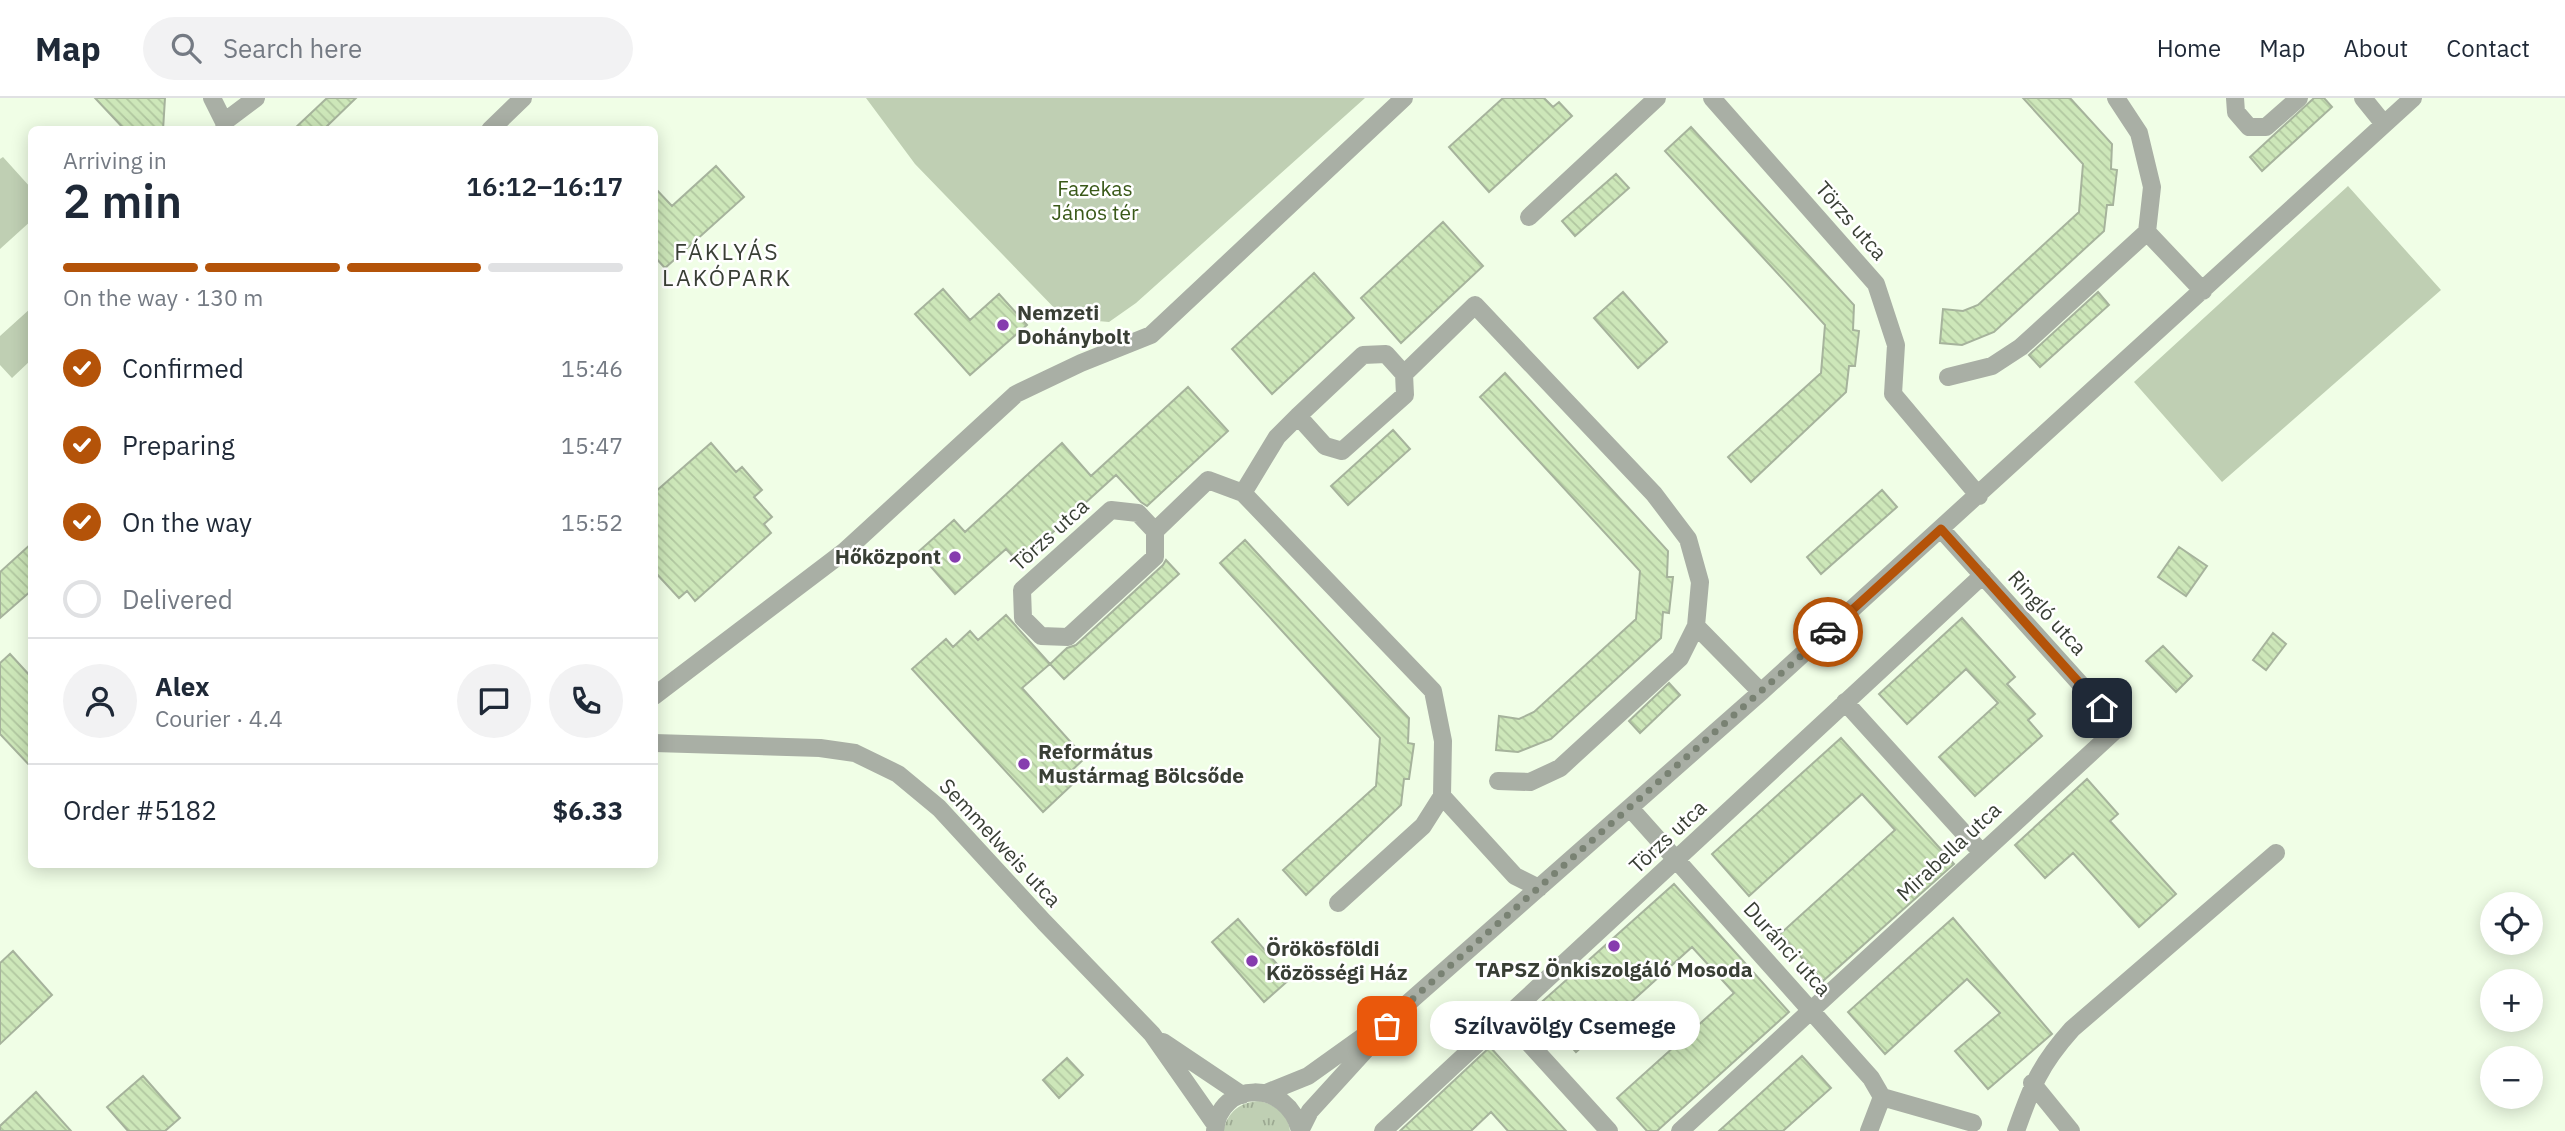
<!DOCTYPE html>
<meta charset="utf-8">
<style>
:root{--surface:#fff;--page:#f2f2f3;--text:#1f2937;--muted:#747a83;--line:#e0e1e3;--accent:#b45309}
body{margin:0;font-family:"IBM Plex Sans",sans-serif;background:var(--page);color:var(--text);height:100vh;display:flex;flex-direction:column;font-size:26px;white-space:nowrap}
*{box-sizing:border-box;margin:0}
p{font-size:23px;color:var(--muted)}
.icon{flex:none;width:38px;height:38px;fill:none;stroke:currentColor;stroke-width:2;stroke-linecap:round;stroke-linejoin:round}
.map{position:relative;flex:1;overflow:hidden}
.drawer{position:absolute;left:28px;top:28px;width:630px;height:742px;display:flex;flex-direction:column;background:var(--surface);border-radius:10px;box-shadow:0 4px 18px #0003}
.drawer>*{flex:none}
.tools{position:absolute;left:2480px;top:794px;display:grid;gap:14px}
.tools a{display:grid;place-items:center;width:63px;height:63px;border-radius:50%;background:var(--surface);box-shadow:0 4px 18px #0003;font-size:35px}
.pin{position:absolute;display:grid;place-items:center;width:60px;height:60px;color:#fff;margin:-30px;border-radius:14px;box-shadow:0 4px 10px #0006}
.courier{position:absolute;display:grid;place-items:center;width:70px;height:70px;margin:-35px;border:5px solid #b45309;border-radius:50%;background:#fff;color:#222;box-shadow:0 2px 9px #0007}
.bubble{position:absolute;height:49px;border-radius:24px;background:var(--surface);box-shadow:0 4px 18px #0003;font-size:23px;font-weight:600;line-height:49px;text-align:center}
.headline em{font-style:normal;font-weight:600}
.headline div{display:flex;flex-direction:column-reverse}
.headline{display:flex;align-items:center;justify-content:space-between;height:119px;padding:0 35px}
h1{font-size:46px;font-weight:600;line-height:52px}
.bar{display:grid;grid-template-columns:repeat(4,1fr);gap:10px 7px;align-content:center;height:84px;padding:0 35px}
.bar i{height:9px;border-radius:5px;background:var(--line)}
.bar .on{background:var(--accent)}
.bar p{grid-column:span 4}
.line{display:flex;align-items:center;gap:18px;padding:0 35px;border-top:2px solid var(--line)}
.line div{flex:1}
.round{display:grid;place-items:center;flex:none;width:74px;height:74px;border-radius:37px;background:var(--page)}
ol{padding:0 35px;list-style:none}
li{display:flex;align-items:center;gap:21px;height:77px}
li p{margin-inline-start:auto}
li .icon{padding:7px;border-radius:50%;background:var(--accent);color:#fff;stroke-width:4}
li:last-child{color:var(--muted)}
li i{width:38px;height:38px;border:4px solid var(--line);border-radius:50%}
header{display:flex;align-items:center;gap:42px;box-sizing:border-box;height:98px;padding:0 35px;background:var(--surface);border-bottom:2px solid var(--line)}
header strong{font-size:33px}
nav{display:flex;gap:38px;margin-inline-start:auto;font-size:24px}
.search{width:490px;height:63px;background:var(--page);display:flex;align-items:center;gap:18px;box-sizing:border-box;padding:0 24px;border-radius:38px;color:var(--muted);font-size:26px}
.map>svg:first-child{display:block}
.grass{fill:url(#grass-tufts)}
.green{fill:#bfcfb3}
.building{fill:url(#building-back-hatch);stroke:#a6b39c;stroke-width:2}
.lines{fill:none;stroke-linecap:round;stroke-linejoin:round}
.street{stroke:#a9afa5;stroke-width:18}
.done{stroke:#798273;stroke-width:7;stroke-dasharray:0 12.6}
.route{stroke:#b45309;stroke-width:9}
.poi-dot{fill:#863cae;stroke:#fff;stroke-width:2.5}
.labels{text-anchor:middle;stroke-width:5;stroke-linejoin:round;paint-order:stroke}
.park-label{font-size:21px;fill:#3a5919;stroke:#fff}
.street-label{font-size:21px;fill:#393f35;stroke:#fff}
.poi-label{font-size:21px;font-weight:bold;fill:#393f35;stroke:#fff;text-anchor:start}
.neighbourhood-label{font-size:23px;letter-spacing:2px;fill:#393f35;stroke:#fff}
</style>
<header>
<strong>Map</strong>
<div class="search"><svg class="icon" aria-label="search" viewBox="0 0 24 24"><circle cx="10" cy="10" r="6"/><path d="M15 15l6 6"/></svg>Search here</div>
<nav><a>Home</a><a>Map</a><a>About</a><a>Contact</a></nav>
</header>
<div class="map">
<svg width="2565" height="1033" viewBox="0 0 2565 1033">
<defs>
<pattern id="grass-tufts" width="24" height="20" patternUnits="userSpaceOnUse" patternTransform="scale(1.75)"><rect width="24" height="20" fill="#bfcfb3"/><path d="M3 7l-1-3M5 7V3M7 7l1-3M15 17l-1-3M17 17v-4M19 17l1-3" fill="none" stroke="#9ca992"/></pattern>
<pattern id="building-back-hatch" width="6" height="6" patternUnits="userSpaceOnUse" patternTransform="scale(1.75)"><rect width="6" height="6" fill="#cde7b9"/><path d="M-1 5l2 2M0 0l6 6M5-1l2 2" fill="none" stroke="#b1c7a0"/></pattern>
</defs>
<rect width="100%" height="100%" fill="#f0fee6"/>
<path class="grass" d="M1260,1003C1276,1007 1288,1016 1290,1033H1223C1228,1014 1239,1004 1260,1003Z"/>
<path class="green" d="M866,0H1365L1136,205L1109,224L1064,220L915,66Z
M3,59L31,90L32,122L0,151V61Z
M2348,88L2441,192L2222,384L2134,284Z
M31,210V262L12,280L0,267V238Z"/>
<path class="building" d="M95,0H165L163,32H125Z
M327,0H356L323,32H293Z
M1503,0H1544L1553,9L1559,4L1572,18L1489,94L1449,49Z
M2023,0H2070L2112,46L2111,71L2117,72L2113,107H2107L2104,133L1994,234L1962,247L1940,245L1943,211L1963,213L1978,207L2079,114L2083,66Z
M2314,0H2324L2332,9L2262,73L2250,59Z
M1691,29L1854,207L1853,232L1859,233L1855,268H1849L1846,294L1751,384L1728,359L1821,275L1825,227L1665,53Z
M716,68L744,99L665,170L654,158V89L672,108Z
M1616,76L1629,90L1575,138L1562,123Z
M1443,124L1483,168L1401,245L1361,200Z
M1314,175L1354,220L1272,296L1232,251Z
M943,191L970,222L999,196L1027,227L970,277L915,216Z
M1623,194L1667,244L1638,270L1594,220Z
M2098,194L2109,207L2040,269L2029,257Z
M1505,275L1668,453L1667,479H1673L1669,515L1663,514L1661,540L1551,641L1518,654L1496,652L1499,618L1519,621L1534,614L1636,521L1640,473L1480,299Z
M1188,289L1228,333L1147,408L1141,404L1116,377L1019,465L1006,451L955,496L918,454L954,422L965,434L1062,345L1091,378Z
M1393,332L1410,351L1348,407L1331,388Z
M711,345L736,374L742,369L762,392L754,399L772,419L764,426L771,435L695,503L687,493L679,500L654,473V395Z
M1882,392L1897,409L1821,476L1807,459Z
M1245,442L1409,620L1408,645L1414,646L1409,681H1404L1401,707L1306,797L1283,772L1376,688L1380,640L1220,465Z
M32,445V492L0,520V474Z
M2179,449L2207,468L2186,498L2158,479Z
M1166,462L1179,476L1064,581L1050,566L1067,550L1076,547L1163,467Z
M1006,517L1050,566L1022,590L1085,660L1069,675L1076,683L1043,714L912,571L946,541L953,549L970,533L978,542Z
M1962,520L2015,579L2007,586L2035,616L2028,622L2042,638L1975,698L1939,659L1998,605L1966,571L1907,626L1879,596Z
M2273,535L2286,546L2266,572L2253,562Z
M2163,548L2192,578L2176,594L2146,563Z
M10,556L32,580V670L0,636V565Z
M1669,585L1680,597L1640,635L1629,623Z
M1841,640L1954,766L1823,883L1780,836L1895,732L1862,696L1749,798L1712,756Z
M2087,681L2118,716L2110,723L2176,796L2139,829L2073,755L2045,780L2015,747Z
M1674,786L1789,914L1657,1033H1647L1617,1000L1734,895L1692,849L1576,954L1536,909Z
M1953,820L2052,936L1988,991L1955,953L2000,915L1967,881L1885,956L1848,914Z
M1238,821L1290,881L1264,904L1212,844Z
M13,853L52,897L0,946V865Z
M1490,949L1566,1033H1508L1491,1014L1471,1033H1400Z
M1802,958L1831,990L1783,1033H1719Z
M1067,960L1083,977L1059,1000L1043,982Z
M143,978L180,1020L165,1033H128L107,1009Z
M36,994L71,1033H0V1028Z"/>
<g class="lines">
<path class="street" d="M212,0L224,24L225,32
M1712,0L1876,186L1896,247L1893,296L1979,398
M2116,0L2139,35L2152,89L2147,134L2203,193
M2235,0L2236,14L2249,29H2266L2299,0
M2363,0L2384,26
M224,24L256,0
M490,32L523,0
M1529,119L1657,0
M1404,276L1475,207L1654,396L1688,441L1700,484L1696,528L1680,560L1560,670L1530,684L1498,683
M1948,279L1992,268L2021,249L2147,134
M1243,395L1433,593L1443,643L1442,698L1423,728L1338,805
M1155,433V459L1068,539L1041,538L1023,520L1022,492L1111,412L1138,415L1155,433L1208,382L1243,395L1277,339L1298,318L1363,257L1386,256L1404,276L1405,297L1342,353L1325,348L1298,318
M1696,528L1761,594
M654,598L845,453L1016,296L1081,265L1151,237L1404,0
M1845,604L1982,755
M654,645L820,650L855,655L898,676L939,710L1044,824L1152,936L1215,1026
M1442,698L1515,778L1539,790
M1630,710L1871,980L1882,999L1869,1033
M1506,920L1609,1033
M1163,944L1242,997
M2032,985L2071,1033
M1266,995L1308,978L1399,913L1761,594L2413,0
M1882,999L1973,1025
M1215,1033C1219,982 1288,981 1300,1033
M1300,1033L1310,1013L1382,934
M1383,1033L1983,477
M1680,1033L2119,629L1941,431
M2016,1033C2032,988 2039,968 2072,931L2276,755"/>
</g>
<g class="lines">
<path class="done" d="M1387,928L1399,913L1828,534"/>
<path class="route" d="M1828,534L1941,431L2102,610"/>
</g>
<g class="poi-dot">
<circle cx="1003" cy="227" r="7"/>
<circle cx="955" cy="459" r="7"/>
<circle cx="1024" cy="666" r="7"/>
<circle cx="1614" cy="848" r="7"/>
<circle cx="1252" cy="863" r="7"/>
</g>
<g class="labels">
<g class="park-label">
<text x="1095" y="98">Fazekas<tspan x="1095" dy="24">János tér</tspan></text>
</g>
<g class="street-label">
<text transform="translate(1851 123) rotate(49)" y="7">Törzs utca</text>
<text transform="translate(1050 437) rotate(-42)" y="7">Törzs utca</text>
<text transform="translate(2047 515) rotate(48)" y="7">Ringló utca</text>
<text transform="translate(1668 739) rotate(-43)" y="7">Törzs utca</text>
<text transform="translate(1000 745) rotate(47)" y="7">Semmelweis utca</text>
<text transform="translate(1949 754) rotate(-43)" y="7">Mirabella utca</text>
<text transform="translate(1787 851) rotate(48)" y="7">Duránci utca</text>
</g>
<g class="poi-label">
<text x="1017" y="222">Nemzeti<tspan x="1017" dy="24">Dohánybolt</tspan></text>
<text x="941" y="466" text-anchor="end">Hőközpont</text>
<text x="1038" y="661">Református<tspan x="1038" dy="24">Mustármag Bölcsőde</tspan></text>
<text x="1266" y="858">Örökösföldi<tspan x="1266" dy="24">Közösségi Ház</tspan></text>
<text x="1614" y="879" text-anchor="middle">TAPSZ Önkiszolgáló Mosoda</text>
</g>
<g class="neighbourhood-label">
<text x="727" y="162">FÁKLYÁS<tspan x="727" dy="26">LAKÓPARK</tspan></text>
</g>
</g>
</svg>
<div class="tools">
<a><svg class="icon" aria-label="locate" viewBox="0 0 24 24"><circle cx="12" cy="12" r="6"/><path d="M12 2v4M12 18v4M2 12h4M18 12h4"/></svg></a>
<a>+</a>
<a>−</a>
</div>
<div class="pin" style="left:1387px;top:928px;background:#ea580c"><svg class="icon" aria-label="bag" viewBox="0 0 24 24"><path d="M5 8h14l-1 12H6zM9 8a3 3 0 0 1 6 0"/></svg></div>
<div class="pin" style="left:2102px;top:610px;background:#1f2937"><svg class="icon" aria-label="home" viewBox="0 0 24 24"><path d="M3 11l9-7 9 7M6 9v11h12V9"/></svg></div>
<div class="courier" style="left:1828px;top:534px"><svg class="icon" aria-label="car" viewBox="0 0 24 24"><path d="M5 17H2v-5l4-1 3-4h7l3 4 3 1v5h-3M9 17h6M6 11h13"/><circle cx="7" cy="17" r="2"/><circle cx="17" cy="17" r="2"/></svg></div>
<div class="bubble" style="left:1430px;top:903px;width:270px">Szílvavölgy Csemege</div>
<section class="drawer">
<div class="headline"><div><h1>2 min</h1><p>Arriving in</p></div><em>16:12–16:17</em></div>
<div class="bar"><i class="on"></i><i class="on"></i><i class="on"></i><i></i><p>On the way · 130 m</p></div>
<ol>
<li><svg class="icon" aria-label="check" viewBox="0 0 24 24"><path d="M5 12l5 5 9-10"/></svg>Confirmed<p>15:46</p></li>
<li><svg class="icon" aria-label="check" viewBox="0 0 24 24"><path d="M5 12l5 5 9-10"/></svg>Preparing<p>15:47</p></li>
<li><svg class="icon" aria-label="check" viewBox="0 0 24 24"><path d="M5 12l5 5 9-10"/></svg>On the way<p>15:52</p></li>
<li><i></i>Delivered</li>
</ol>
<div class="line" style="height:126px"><a class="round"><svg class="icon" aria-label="person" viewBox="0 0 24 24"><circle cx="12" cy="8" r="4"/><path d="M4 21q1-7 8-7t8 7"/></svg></a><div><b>Alex</b><p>Courier · 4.4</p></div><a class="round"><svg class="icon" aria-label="chat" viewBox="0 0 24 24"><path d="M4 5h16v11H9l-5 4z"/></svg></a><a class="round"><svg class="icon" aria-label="phone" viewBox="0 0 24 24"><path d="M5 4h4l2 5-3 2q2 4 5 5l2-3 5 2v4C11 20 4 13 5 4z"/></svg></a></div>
<div class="line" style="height:91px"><div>Order #5182</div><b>$6.33</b></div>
</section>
</div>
